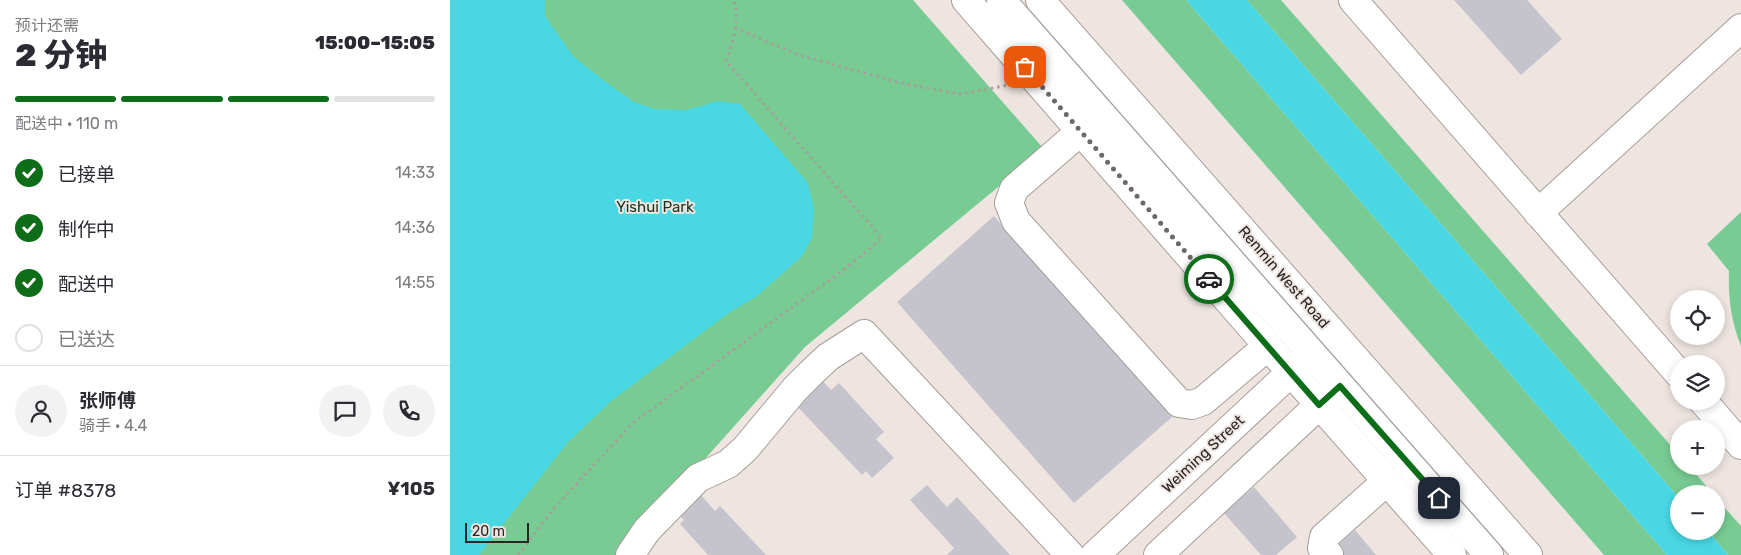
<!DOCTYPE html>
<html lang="zh">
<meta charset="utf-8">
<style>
:root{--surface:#fff;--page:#f2f2f3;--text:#2b2b33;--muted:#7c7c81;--line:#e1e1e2;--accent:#0e6d19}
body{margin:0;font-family:Rubik,"Noto Sans SC",sans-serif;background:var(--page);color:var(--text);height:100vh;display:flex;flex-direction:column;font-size:19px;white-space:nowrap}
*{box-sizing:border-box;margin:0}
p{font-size:16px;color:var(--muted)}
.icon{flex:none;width:28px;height:28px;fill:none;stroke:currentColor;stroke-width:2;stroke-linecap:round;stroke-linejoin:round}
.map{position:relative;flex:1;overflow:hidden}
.sheet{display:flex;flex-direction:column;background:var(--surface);width:450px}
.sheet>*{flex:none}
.controls{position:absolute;left:1220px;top:290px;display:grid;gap:10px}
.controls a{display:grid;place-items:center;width:55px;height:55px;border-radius:50%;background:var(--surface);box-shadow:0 2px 8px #0003;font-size:25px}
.scale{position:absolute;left:15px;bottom:12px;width:64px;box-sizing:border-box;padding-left:5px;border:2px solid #292625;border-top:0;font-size:14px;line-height:18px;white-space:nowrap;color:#292625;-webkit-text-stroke:4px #eee5e1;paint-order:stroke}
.pin{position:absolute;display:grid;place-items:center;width:42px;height:42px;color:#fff;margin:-21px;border-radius:10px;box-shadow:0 2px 8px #0006}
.courier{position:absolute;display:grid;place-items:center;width:50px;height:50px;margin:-25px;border:4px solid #0e6d19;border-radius:50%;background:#fff;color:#222;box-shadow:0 1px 6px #0007}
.summary em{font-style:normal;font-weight:800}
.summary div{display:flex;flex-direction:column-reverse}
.summary{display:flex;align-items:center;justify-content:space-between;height:85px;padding:0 15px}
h1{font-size:32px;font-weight:800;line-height:38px}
.bar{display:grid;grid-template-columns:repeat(4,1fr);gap:8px 5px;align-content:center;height:60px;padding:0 15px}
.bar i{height:6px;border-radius:4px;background:var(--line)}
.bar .selected{background:var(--accent)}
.bar p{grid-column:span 4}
.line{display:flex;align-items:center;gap:12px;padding:0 15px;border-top:1px solid var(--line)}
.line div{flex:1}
.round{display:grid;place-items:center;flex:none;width:52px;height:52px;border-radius:26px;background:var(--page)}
ol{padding:0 15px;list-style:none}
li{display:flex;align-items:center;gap:15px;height:55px}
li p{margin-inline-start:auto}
li .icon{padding:5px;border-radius:50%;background:var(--accent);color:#fff;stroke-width:4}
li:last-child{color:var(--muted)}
li i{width:28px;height:28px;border:2px solid var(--line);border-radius:50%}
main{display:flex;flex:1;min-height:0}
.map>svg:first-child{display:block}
.green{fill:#78cb92}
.water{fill:#49d7e3}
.building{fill:#c5c4cc}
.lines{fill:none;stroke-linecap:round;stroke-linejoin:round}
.minor-casing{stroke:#a59d99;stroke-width:30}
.major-casing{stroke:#a59d99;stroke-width:30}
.path{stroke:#a69f9c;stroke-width:3;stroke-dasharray:2.5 4;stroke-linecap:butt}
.minor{stroke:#fff;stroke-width:28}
.major{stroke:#fff;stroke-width:28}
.done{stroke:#6e6967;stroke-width:5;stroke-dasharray:0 9}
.route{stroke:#0e6d19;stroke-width:6}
.labels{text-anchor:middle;stroke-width:4;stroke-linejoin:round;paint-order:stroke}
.park-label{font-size:15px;fill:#10351d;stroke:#eee5e1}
.street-label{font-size:15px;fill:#292625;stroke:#eee5e1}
</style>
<main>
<section class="sheet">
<div class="summary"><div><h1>2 分钟</h1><p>预计还需</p></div><em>15:00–15:05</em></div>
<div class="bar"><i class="selected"></i><i class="selected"></i><i class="selected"></i><i></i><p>配送中 · 110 m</p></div>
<ol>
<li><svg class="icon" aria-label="check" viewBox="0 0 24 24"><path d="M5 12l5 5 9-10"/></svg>已接单<p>14:33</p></li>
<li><svg class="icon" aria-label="check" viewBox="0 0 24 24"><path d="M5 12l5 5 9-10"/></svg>制作中<p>14:36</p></li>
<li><svg class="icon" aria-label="check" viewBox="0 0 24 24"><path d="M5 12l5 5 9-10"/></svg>配送中<p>14:55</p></li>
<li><i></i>已送达</li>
</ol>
<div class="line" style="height:90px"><a class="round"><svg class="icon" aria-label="person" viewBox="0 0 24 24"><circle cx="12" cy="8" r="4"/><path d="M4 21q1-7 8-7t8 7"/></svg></a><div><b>张师傅</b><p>骑手 · 4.4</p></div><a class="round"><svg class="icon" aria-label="chat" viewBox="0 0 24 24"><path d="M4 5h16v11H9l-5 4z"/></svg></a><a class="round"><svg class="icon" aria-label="phone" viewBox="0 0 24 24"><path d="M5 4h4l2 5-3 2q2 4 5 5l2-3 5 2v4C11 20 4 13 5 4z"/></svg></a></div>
<div class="line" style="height:65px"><div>订单 #8378</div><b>¥105</b></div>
</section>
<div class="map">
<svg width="1291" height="555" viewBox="0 0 1291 555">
<rect width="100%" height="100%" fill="#eee5e1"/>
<path class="green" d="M0,0H463L594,149L355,347L169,555H0Z
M672,0H736L1217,555H1154Z
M797,0H831L1229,455V466H1239L1263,494H1229V498Z
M1291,212V346C1281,321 1278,297 1279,271L1257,244Z
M1266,498L1291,526V555H1278L1258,531H1266Z"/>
<path class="water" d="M0,0H95V16L123,56L153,80L184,102L204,109L237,110L268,101L290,104L358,183L364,209L362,238L351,257L307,296L280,312L161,401L118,442L29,555H0Z
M736,0H797L1229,498V531H1258L1278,555H1217Z"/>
<path class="building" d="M1004,0H1077L1112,39L1071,75Z
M544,216L722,417L624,503L447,302Z
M366,374L381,390L389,383L434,432L426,439L444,458L422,478L416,471L412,475L345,404Z
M477,485L497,507L507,497L560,555H497L504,548L460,500Z
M804,487L847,537L826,555H811L774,513Z
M250,494L265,511L270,506L316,555H258L230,524L234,520L228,514Z
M905,530L926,555H876Z"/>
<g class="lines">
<g class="minor-casing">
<path id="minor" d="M516,0L818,346L1002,555
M903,0L1229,374
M631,131L564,189L559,203L566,221L729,403L742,405L753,401L818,346
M1088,213L1291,28
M1253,401L1291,445
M180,555L197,530L248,478L278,464L295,449L345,389L360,374L378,357L414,334L620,555
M645,555L853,361
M708,555L883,392
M879,555L872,548L874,537L937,481"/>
</g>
<g class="major-casing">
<path id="major" d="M551,0L1039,555
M590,0L1078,555"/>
</g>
<path class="path" d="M285,28L349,55L455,84L510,94L559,85
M68,555L105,507L183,423L396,268L432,238L276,61C283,41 290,21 284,0"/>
<use href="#minor" class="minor"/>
<use href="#major" class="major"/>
</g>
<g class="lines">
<path class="done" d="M575,67L759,279"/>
<path class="route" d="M759,279L869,405L890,386L989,498"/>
</g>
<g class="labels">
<g class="park-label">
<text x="205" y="212">Yishui Park</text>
</g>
<g class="street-label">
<text transform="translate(834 277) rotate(49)" y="5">Renmin West Road</text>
<text transform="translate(753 454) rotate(-43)" y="5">Weiming Street</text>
</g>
</g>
</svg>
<div class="controls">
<a><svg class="icon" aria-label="locate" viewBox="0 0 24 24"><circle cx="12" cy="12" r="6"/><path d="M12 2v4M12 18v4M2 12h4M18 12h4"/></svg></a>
<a><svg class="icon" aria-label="layers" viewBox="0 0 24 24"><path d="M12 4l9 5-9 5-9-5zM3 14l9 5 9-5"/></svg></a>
<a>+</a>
<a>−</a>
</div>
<div class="scale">20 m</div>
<div class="pin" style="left:575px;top:67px;background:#ea580c"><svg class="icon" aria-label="bag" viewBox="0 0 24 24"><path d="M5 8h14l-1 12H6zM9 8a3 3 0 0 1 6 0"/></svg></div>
<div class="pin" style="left:989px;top:498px;background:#1f2937"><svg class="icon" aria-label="home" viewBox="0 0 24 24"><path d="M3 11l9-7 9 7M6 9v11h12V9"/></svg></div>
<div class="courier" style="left:759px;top:279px"><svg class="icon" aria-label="car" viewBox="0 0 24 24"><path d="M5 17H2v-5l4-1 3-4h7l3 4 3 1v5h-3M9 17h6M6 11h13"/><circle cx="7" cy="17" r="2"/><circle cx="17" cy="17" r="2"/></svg></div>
</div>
</main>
